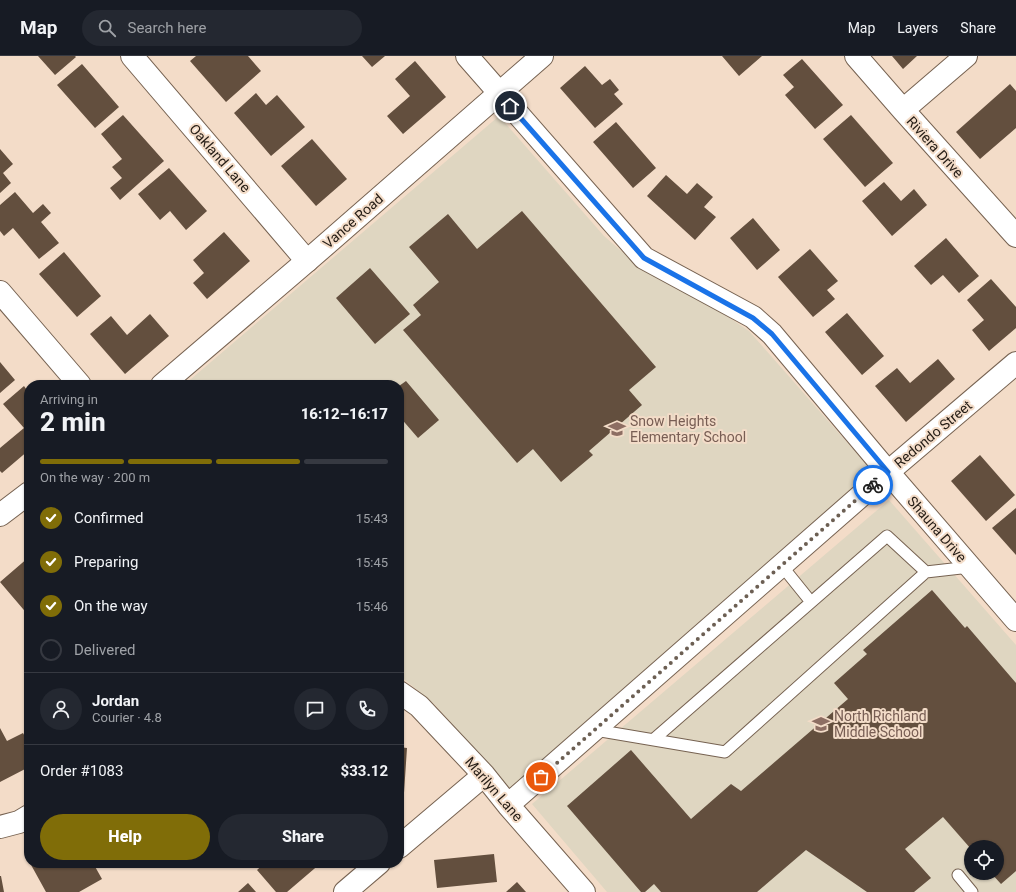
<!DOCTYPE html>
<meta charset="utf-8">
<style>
:root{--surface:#171b24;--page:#242831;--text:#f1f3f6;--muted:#9ea1a6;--line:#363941;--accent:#806d08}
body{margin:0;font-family:Roboto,sans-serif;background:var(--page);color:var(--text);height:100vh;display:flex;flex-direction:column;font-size:15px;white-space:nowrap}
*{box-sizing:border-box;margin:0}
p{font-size:13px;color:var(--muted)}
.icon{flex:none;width:22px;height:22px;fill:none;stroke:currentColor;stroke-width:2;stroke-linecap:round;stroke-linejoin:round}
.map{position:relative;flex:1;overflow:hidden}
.panel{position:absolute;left:24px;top:324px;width:380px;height:488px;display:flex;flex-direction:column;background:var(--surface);border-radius:16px;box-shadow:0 1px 3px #0004}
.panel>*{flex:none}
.fabs{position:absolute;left:964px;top:784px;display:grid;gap:8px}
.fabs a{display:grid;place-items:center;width:40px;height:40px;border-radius:50%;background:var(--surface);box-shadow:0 1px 3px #0004;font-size:20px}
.pin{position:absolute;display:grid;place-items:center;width:34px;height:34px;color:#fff;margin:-17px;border:2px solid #fff;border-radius:50%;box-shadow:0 1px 4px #0007}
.courier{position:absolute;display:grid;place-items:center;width:40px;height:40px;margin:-20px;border:3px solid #1a73e8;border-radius:50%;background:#fff;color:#222;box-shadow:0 1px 5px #0007}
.head em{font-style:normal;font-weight:800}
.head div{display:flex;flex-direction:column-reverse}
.head{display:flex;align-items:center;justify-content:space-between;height:68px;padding:0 16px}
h1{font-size:26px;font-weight:800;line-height:30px}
.bar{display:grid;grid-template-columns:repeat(4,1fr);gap:6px 4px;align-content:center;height:48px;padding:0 16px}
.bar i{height:5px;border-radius:3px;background:var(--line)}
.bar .active{background:var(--accent)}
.bar p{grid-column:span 4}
.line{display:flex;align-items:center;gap:10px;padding:0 16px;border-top:1px solid var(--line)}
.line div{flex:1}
.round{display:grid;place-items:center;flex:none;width:42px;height:42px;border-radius:21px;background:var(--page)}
ol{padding:0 16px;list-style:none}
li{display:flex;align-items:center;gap:12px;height:44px}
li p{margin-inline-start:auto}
li .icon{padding:4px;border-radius:50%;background:var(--accent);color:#fff;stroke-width:4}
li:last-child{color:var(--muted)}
li i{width:22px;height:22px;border:2px solid var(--line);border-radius:50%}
.primary-button{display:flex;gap:8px;margin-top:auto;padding:8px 16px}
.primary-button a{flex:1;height:46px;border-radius:24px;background:var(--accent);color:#fff;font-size:16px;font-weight:800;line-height:46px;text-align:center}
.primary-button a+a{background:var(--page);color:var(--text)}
header{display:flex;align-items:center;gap:24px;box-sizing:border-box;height:56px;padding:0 20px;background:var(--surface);border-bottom:1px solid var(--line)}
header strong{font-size:19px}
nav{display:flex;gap:22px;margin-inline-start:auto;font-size:14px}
.search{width:280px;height:36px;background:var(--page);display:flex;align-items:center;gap:10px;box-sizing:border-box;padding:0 14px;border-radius:22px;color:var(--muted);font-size:15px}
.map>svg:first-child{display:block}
.education{fill:#dfd6c1;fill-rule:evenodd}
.building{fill:#634f3e}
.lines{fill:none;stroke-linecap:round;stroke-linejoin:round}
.service-casing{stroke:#766251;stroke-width:13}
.minor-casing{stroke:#766251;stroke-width:24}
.tertiary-casing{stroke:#766251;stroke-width:24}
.service{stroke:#fff;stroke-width:11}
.minor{stroke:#fff;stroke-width:22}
.tertiary{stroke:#fff;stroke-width:22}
.done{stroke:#6c5f53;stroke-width:4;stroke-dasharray:0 7.2}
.route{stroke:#1a73e8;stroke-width:5}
.labels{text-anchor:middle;stroke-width:4;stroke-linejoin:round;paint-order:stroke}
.street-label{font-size:14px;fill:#231b14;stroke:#f3dcc8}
.education-label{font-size:14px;fill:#785e54;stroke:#f3dcc8;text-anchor:start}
</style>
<header>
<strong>Map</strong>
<div class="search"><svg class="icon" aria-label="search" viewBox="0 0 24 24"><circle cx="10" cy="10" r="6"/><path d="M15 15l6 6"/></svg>Search here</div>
<nav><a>Map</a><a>Layers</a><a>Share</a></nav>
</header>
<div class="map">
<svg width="1016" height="836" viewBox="0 0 1016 836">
<rect width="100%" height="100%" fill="#f3dcc8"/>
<path class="education" d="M499,60L604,180L627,200L653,218L712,250L749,275L874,417L511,734L435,649L399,619V329H184Z
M889,444L1016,589V836H607L532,748ZM971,791H997V817H971Z"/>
<path class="building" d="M38,0H75L76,1L55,19Z
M196,0H248L261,15L226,46L190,5Z
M362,0H385L372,11Z
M722,0H762L739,20Z
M892,0H917L903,13Z
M802,3L843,49L815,73L785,39L794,31L783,19Z
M415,5L446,41L403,78L387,60L410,40L395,23Z
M82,8L119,51L95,72L57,29Z
M585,10L602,29L610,23L619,34L614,38L623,48L595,72L560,32Z
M1010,28L1016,35V72L980,103L956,76Z
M256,37L266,49L277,39L305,71L271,100L234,57Z
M123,59L164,105L120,144L110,132L122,122L112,111L122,103L101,78Z
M851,59L893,107L865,131L823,83Z
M616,66L656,112L633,132L593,86Z
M312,83L347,123L316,150L281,110Z
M0,93L13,108L3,117L11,127L0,137Z
M169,112L207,155L186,174L170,155L160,164L138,138Z
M666,119L687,138L697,127L713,141L704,151L716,161L695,184L647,140Z
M884,126L901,145L914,133L927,149L892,180L862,145Z
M15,136L33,157L43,148L51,157L41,166L59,187L39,203L13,172L4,180L0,175V149Z
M522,155L656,311L629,334L642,349L589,395L593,399L561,426L533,393L517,407L403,274L421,259L413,249L439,226L409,191L448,158L477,193Z
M753,162L780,194L757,214L730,182Z
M224,176L250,205L207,243L193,227L204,217L193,204Z
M946,182L979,220L959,237L943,219L931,229L914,210Z
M810,193L838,225L827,234L835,243L813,261L778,221Z
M64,196L101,240L77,261L39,218Z
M370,212L410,258L375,288L336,242Z
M991,223L1016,251V272L989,295L972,274L984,264L967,244Z
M847,257L884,300L862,319L825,276Z
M150,258L169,280L125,318L90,278L111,260L127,279Z
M938,303L955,323L906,366L875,330L897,312L910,327Z
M0,306L15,324L0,337Z
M406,325L439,364L418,382L399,360V330Z
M24,330L29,337V394L2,417L0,415V392L24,372L3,348Z
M980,399L1015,439L986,465L951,425Z
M1016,452V499L992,472Z
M29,501V560L0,526Z
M932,534L965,572L967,570L1016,627V815L1001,828L991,817H997V791H971V793L943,761L905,793L931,822L914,836H867L806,794L757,836H661L654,828L645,836H641L567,750L631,694L691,763L731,728L741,735L848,643L834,627L867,598L863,594Z
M0,672L7,685L23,677L29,688V711L0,726Z
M399,691L407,692L404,737H399Z
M494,798L497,826L437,832L434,804Z
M30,807H93L102,823L79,836H46Z
M265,807H321L287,836H276L257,814Z
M0,820H1L4,836H0Z
M517,826L526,836H506Z
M248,827L256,836H238Z"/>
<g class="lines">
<g class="service-casing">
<path id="service" d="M782,510L811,546
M595,674L725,696L926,516L970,511
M653,684L887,480L926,516
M958,819L972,836"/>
</g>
<g class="minor-casing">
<path id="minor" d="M132,0L307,205
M467,0L644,202L753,261L772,278L888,416L1016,564
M856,0L903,54L1016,180
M903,54L966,0
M0,236L80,329
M399,636L419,650L484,719L508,749L584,836
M508,749L888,416L1016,307
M0,771L19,766L29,760
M399,791L484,719
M345,836L379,807"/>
</g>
<g class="tertiary-casing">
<path id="tertiary" d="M162,329L307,205L542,0
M0,459L29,437"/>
</g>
<use href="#service" class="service"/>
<use href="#minor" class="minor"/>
<use href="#tertiary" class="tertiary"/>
</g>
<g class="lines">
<path class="done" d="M541,721L873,429"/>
<path class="route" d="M510,50L644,202L753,262L772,278L888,416L873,429"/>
</g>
<defs>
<g id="school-bare" transform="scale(1.38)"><path d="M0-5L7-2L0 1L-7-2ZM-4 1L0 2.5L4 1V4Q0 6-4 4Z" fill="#8d6e63" stroke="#f3dcc8" stroke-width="2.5" paint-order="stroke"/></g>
</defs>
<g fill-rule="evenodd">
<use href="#school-bare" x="617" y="373"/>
<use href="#school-bare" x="821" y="668"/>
</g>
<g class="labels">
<g class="street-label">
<text transform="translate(935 91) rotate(48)" y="5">Riviera Drive</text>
<text transform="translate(220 102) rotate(49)" y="5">Oakland Lane</text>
<text transform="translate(353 165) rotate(-41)" y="5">Vance Road</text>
<text transform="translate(933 378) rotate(-40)" y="5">Redondo Street</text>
<text transform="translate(937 473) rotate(49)" y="5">Shauna Drive</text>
<text transform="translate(494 733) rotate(49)" y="5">Marilyn Lane</text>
</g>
<g class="education-label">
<text x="630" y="370">Snow Heights<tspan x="630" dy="16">Elementary School</tspan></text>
<text x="834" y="665">North Richland<tspan x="834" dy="16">Middle School</tspan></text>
</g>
</g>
</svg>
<div class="fabs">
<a><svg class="icon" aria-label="locate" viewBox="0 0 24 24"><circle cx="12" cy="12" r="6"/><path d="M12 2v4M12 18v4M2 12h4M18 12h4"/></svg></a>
</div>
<div class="pin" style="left:541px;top:721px;background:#ea580c"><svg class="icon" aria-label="bag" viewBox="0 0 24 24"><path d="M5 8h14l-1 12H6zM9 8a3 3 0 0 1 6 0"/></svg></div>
<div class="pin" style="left:510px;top:50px;background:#1f2937"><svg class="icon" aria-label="home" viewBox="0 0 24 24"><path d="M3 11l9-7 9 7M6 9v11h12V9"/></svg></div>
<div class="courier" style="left:873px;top:429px"><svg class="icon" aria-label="bike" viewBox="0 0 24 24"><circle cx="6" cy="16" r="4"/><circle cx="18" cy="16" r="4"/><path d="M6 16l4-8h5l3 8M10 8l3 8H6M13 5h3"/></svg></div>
<section class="panel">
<div class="head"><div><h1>2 min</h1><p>Arriving in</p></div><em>16:12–16:17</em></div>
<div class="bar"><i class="active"></i><i class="active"></i><i class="active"></i><i></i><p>On the way · 200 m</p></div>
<ol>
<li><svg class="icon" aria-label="check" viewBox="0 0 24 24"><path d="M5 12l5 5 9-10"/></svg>Confirmed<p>15:43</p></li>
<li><svg class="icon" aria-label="check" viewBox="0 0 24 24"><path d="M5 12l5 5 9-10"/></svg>Preparing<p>15:45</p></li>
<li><svg class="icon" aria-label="check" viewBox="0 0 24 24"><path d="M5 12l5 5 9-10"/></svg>On the way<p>15:46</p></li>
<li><i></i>Delivered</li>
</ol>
<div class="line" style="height:72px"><a class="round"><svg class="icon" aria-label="person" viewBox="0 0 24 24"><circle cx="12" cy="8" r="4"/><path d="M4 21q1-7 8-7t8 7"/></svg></a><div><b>Jordan</b><p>Courier · 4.8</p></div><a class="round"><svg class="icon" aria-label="chat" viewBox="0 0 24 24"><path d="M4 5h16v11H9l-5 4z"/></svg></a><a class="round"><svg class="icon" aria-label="phone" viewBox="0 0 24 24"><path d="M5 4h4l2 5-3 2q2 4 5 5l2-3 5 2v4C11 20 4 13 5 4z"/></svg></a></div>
<div class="line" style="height:52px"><div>Order #1083</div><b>$33.12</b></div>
<div class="primary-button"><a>Help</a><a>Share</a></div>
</section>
</div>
